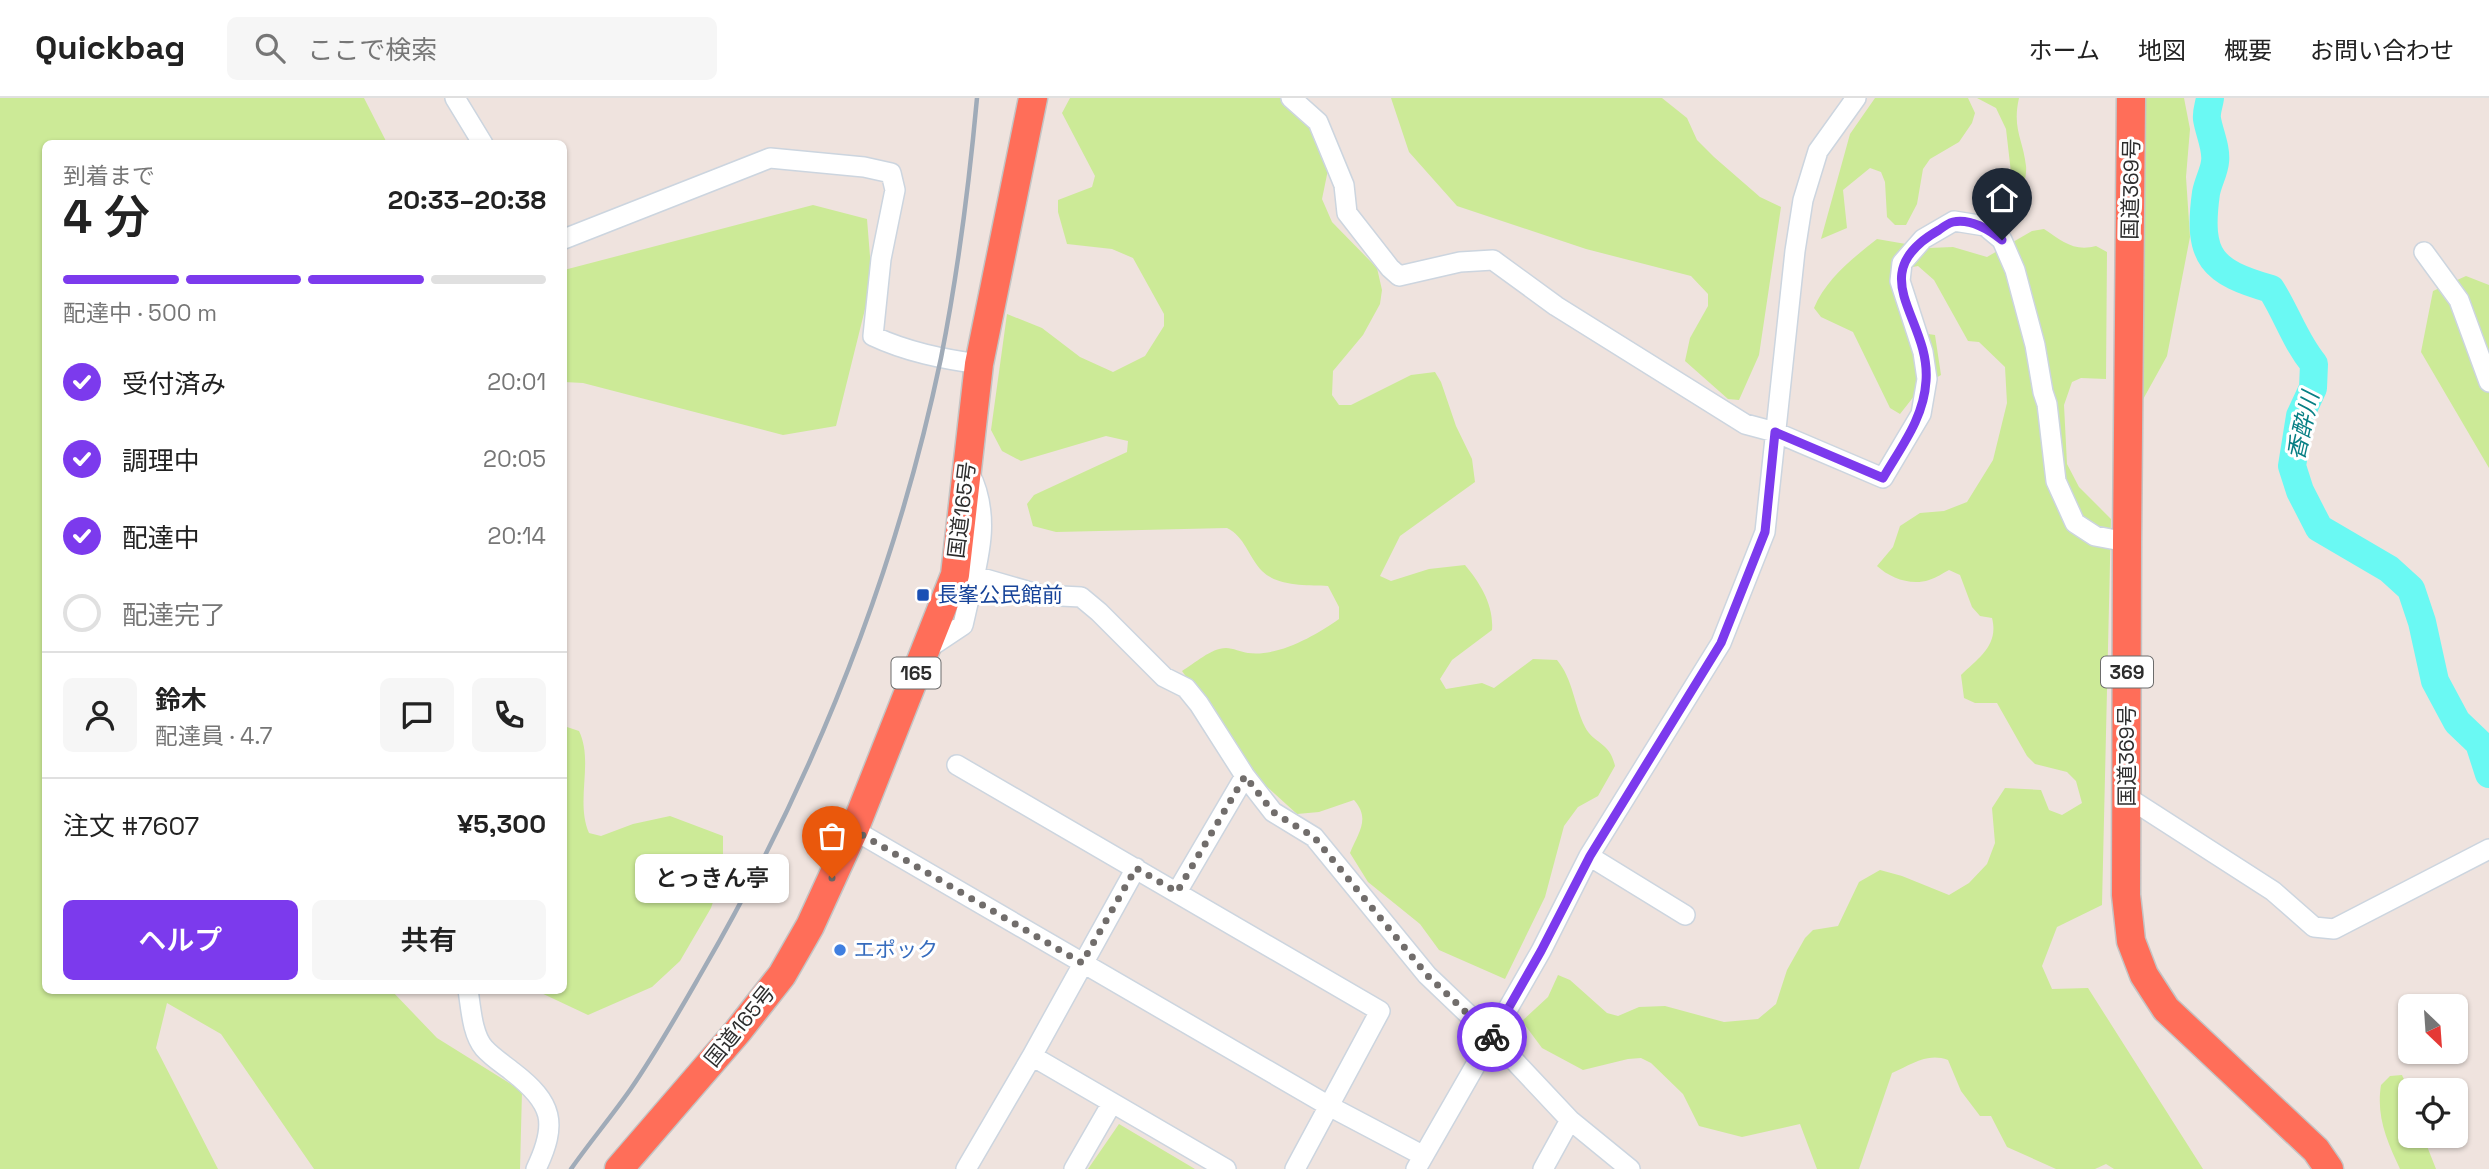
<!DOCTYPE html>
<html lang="ja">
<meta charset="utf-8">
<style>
:root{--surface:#fff;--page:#f6f6f6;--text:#222;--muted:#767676;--line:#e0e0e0;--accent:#7c3aed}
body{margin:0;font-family:"Space Grotesk","Noto Sans JP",sans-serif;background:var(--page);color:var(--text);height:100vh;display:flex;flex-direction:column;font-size:26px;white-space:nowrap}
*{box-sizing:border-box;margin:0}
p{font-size:23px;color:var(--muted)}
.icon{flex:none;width:38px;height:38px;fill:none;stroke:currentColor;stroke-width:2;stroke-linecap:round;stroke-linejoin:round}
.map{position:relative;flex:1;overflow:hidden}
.panel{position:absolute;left:42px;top:42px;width:525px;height:854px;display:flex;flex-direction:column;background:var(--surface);border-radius:10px;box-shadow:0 2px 5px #0004}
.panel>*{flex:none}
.needle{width:46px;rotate:155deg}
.buttons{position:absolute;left:2398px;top:896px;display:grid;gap:14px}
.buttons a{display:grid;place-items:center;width:70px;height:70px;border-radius:10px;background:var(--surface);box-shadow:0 2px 5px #0004;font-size:35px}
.pin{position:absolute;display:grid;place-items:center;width:60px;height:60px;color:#fff;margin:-72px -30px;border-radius:50% 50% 50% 0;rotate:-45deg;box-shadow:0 0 7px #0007}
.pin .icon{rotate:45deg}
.courier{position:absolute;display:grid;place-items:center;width:70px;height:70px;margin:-35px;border:5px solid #7c3aed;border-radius:50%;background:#fff;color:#222;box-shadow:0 2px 9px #0007}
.bubble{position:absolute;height:49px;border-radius:10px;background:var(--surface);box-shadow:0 2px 5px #0004;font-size:23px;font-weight:600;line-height:49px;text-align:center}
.head em{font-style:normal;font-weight:600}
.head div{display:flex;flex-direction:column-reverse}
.head{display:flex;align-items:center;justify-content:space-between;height:119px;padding:0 21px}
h1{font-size:46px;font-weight:600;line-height:52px}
.bar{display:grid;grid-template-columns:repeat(4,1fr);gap:10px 7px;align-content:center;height:84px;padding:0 21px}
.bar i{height:9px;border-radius:5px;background:var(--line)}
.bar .current{background:var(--accent)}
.bar p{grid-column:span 4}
.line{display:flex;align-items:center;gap:18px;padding:0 21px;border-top:2px solid var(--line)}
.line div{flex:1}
.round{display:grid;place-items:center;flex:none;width:74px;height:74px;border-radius:10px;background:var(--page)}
ol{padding:0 21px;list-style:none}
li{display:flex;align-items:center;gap:21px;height:77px}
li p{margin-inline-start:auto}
li .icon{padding:7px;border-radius:50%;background:var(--accent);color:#fff;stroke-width:4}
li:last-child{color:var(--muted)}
li i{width:38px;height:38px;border:4px solid var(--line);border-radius:50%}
.cta{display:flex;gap:14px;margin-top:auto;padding:14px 21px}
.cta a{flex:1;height:80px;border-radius:10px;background:var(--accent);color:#fff;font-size:28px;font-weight:600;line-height:80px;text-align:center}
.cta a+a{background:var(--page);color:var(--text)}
header{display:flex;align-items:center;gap:42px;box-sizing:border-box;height:98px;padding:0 35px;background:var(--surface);border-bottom:2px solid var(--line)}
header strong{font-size:33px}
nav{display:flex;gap:38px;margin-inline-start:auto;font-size:24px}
.search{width:490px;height:63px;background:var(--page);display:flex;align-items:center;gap:18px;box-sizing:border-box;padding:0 24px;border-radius:10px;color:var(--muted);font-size:26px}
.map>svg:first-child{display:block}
.green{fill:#ccea97}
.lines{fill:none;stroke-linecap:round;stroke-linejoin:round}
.river{stroke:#6af9f3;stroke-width:28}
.minor-casing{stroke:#ccd5df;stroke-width:22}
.highway-casing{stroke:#c4c4c4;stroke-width:31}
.minor{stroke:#fff;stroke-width:19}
.highway{stroke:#ff6e59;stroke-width:28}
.rail{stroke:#a0abb8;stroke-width:4.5}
.done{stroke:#716d6b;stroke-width:7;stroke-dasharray:0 12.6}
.route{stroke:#7c3aed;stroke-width:9}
.transit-dot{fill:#1a4fb4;stroke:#fff;stroke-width:2.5}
.shop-dot{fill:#3f7fe0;stroke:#fff;stroke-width:2.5}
.labels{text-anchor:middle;stroke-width:6;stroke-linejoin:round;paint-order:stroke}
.shield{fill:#fff;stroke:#6c6c6c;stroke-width:2}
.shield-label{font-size:19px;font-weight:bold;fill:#2d2d2d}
.street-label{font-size:21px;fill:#2d2d2d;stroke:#fff}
.transit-label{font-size:21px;fill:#164399;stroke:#fff;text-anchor:start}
.shop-label{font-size:21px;fill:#366cbe;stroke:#fff;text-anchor:start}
.water-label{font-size:23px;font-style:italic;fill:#067f84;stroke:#fff}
</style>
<header>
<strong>Quickbag</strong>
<div class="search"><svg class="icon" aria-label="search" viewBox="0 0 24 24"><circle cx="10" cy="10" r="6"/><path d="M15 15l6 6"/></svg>ここで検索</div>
<nav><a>ホーム</a><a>地図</a><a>概要</a><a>お問い合わせ</a></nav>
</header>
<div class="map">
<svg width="2489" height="1071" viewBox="0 0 2489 1071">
<rect width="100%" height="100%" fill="#efe3de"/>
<path class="green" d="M0,0H364L387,45L46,46V892L392,893L437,940L522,993L520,1071H314L221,936L167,905L156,950L218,1071H0Z
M1070,0H1281L1310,28L1329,67L1322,101L1332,124L1377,170L1382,192L1380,206L1363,237L1333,273L1332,297L1339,307H1351L1411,277L1435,274L1441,284L1456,328L1472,361L1475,384L1400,438L1380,478L1391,483L1429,471L1465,467C1480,485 1494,507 1492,532L1452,562L1440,581L1446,591L1482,585L1494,590L1533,561L1557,562C1573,581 1574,607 1585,629C1594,646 1610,644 1615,668L1598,698L1578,709L1564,728L1545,799L1505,881L1439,852L1420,826L1368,784L1350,755C1358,735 1371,721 1354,702L1319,714L1297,716L1264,686L1182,573C1194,566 1211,550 1226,550C1233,550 1241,554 1248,555C1278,559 1315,538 1339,521V509L1328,488C1308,487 1278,489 1262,473C1248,458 1245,439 1227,430L1056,434L1033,428L1027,406L1034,397L1127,354L1128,343L1106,338L1021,363L1002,353L991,332L1007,216L1042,230L1080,259L1113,274L1145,258L1164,228V216L1133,160L1112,151L1067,146L1058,114V102L1092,89L1095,78L1062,15Z
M1391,0H1662L1687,20L1697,42L1714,59L1760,99L1781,109L1759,257L1739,302L1728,301L1685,263L1690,240L1708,208V196L1691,178L1586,151L1457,108L1409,54Z
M1875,0H1968L1975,15L1972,25L1959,44L1930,61L1923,71L1917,106L1906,127H1895L1887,119L1885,84L1881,74L1870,70L1843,92L1847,130L1821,141L1850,36Z
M1977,0H2019C2012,31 2023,41 2026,68C2027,75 2024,84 2024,91L2013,92L2006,31L1996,10Z
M2146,0H2184L2190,31L2186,79L2190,139L2167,258L2141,305Z
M813,107L867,121L872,183L836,328L783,337L583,285L564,284V172Z
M2044,131C2062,143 2074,154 2096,148L2107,154L2106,281L2081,280L2072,284L2064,307L2067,366L2079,389L2111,421L2102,807L2057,829L2042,868L2052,891L2088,890L2203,1071H2114L2106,1066L2095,1071H2056L2007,1049L1991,1018H1980L1961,993L1948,962C1927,954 1911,967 1892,975L1859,1071H1817L1800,1026L1742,1039L1699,1028L1683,996L1651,965L1641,960L1628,961L1583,972L1542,950L1522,923L1548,899L1558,877L1570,882L1607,915L1618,918L1639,909L1665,908L1724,924L1758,921L1776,906L1787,872L1805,840L1813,832L1838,828L1859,784L1880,772L1902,778L1949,797L1969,785L1987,766L1995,745L1992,710L2005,690L2041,692L2049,712L2062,717L2082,705L2076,683L2067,674L2035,666L2027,658L1997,605H1975L1964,600L1961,577C1979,560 1999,547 1992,520L1980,518L1972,509L1960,477L1949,472C1943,475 1936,480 1929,482C1911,488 1890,480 1877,468L1893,449L1900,428L1920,415L1944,413L1967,404L1993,362L2007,305L2005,269L1979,244L1968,243L1934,182L1918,168L1891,173L1908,233L1935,237L1941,277L1922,288L1900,316L1890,310L1853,234L1821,219L1814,210C1826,181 1853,160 1877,141L1929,150L1953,149L1987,159L2032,133Z
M2466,178L2489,187V370L2421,254L2433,193Z
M564,628L579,633C594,664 575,703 589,735L601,738L633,726L670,718L723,738V774L711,810L680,863L652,889L588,917L537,893L564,892Z
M2402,977L2410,995V1038H2423L2436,1071H2400C2387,1043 2376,1019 2381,987L2390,978Z
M1119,1026L1195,1071H1088Z"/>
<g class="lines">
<path class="river" d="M2210,0C2209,7 2206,14 2207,21C2209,34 2217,51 2215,64C2214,74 2208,84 2206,95C2197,160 2212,174 2271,191C2287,216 2295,243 2314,266L2313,290L2300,318L2292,368L2300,393L2319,430L2389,471L2411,491L2422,524L2435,583L2457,624L2479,645L2489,676"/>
<g class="minor-casing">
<path id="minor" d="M455,0L483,46
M1291,0L1318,24L1344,87L1347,115L1390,170L1399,178L1460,164L1493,162L1556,208L1745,326L1775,334L1883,380L1921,316L1927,281L1923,254L1900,183L1902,165L1923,141L1954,123L1985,128L2002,142L2015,172L2035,247L2043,294L2047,306L2056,383L2075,425L2095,438L2127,444
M564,141L770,60L864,69L891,75L895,92L881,161L873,238C907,254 943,261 979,266
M2424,154L2459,202L2489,284
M975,478L1041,497L1081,499L1099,514L1164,579L1186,590L1199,606L1245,678L1273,714L1314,739L1427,877L1492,939L1570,1022L1630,1071
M927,551L963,527L966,514C977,466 993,420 969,374
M957,667L1380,913L1295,1071
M2127,699L2273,793L2314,829L2334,831L2489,751
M854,732L1329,1008L1422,1057
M1589,758L1685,817
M1177,794L1245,678
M468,892C471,910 472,936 484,950C492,959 503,966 513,974C553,1005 558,1025 536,1071
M1032,958L1226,1071
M966,1071L1032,958L1136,770
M1074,1071L1112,1005
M1416,1071L1541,853L1589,758L1721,545L1765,434L1795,153L1803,102L1818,53L1856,0
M1543,1071L1570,1022"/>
</g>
<g class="highway-casing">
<path id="highway" d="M2131,0L2127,444L2126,797L2131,843L2144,877L2166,911L2316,1052L2329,1071
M619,1071L738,933L782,877L810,828L854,732L955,477L979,266L1033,0"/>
</g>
<use href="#minor" class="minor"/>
<use href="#highway" class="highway"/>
<path class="rail" d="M571,1071C590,1044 611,1019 630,992C657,953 680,912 703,872C813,682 896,475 941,260C958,174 969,87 977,0"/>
</g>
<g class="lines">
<path class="done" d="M832,780L854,732L1082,865L1136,770L1177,794L1245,678L1273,714L1314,739L1427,877L1492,939"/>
<path class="route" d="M1492,939L1541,853L1590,758L1721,545L1765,434L1775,334L1883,380C1901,349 1924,320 1926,283C1931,220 1860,177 1939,132C1943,129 1949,125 1953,124C1970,120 1990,132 2002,142"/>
</g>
<rect class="transit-dot" x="916" y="490" width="14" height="14" rx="3.5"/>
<circle class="shop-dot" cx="840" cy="852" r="7"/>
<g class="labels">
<g class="shield">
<rect x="2101" y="558.5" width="52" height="31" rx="5"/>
<rect x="891.5" y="559.5" width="49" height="31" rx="5"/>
</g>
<g class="shield-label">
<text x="2127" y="581">369</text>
<text x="916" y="582">165</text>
</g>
<g class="street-label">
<text transform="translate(2131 91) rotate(-89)" y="7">国道369号</text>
<text transform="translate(962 412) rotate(-83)" y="7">国道165号</text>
<text transform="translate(2127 658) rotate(-90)" y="7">国道369号</text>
<text transform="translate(740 928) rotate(-51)" y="7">国道165号</text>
</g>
<g class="transit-label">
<text x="937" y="504">長峯公民館前</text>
</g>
<g class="shop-label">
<text x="854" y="859">エポック</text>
</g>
<g class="water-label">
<text transform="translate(2303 328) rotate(-77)" y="8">香酔川</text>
</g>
</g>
</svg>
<div class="buttons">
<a><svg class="needle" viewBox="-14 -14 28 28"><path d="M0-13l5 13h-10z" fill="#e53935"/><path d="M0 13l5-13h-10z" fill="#767676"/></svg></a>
<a><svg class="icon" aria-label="locate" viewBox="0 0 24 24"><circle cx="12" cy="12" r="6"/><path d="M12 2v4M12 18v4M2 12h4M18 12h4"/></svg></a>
</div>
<div class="pin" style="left:832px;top:780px;background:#ea580c"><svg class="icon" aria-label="bag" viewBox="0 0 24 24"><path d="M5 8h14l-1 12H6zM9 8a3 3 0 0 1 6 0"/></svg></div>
<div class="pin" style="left:2002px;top:142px;background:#1f2937"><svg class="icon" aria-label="home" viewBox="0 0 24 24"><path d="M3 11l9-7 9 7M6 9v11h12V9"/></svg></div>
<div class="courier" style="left:1492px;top:939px"><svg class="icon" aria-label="bike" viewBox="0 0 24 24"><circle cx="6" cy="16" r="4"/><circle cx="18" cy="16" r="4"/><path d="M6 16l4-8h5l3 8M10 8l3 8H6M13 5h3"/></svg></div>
<div class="bubble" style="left:635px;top:756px;width:154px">とっきん亭</div>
<section class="panel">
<div class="head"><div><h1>4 分</h1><p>到着まで</p></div><em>20:33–20:38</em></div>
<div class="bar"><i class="current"></i><i class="current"></i><i class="current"></i><i></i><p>配達中 · 500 m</p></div>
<ol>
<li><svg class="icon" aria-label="check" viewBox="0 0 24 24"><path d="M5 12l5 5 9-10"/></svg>受付済み<p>20:01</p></li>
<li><svg class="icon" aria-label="check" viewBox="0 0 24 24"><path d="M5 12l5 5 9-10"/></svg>調理中<p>20:05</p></li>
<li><svg class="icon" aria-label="check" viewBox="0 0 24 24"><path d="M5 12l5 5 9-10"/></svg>配達中<p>20:14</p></li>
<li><i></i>配達完了</li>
</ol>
<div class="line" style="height:126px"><a class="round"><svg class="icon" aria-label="person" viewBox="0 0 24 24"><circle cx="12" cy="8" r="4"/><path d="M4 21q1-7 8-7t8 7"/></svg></a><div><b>鈴木</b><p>配達員 · 4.7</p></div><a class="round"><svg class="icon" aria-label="chat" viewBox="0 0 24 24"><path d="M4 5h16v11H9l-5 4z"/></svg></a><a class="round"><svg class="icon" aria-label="phone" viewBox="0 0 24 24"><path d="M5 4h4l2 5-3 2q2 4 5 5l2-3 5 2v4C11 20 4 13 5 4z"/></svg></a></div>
<div class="line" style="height:91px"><div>注文 #7607</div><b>¥5,300</b></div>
<div class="cta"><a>ヘルプ</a><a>共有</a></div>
</section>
</div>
